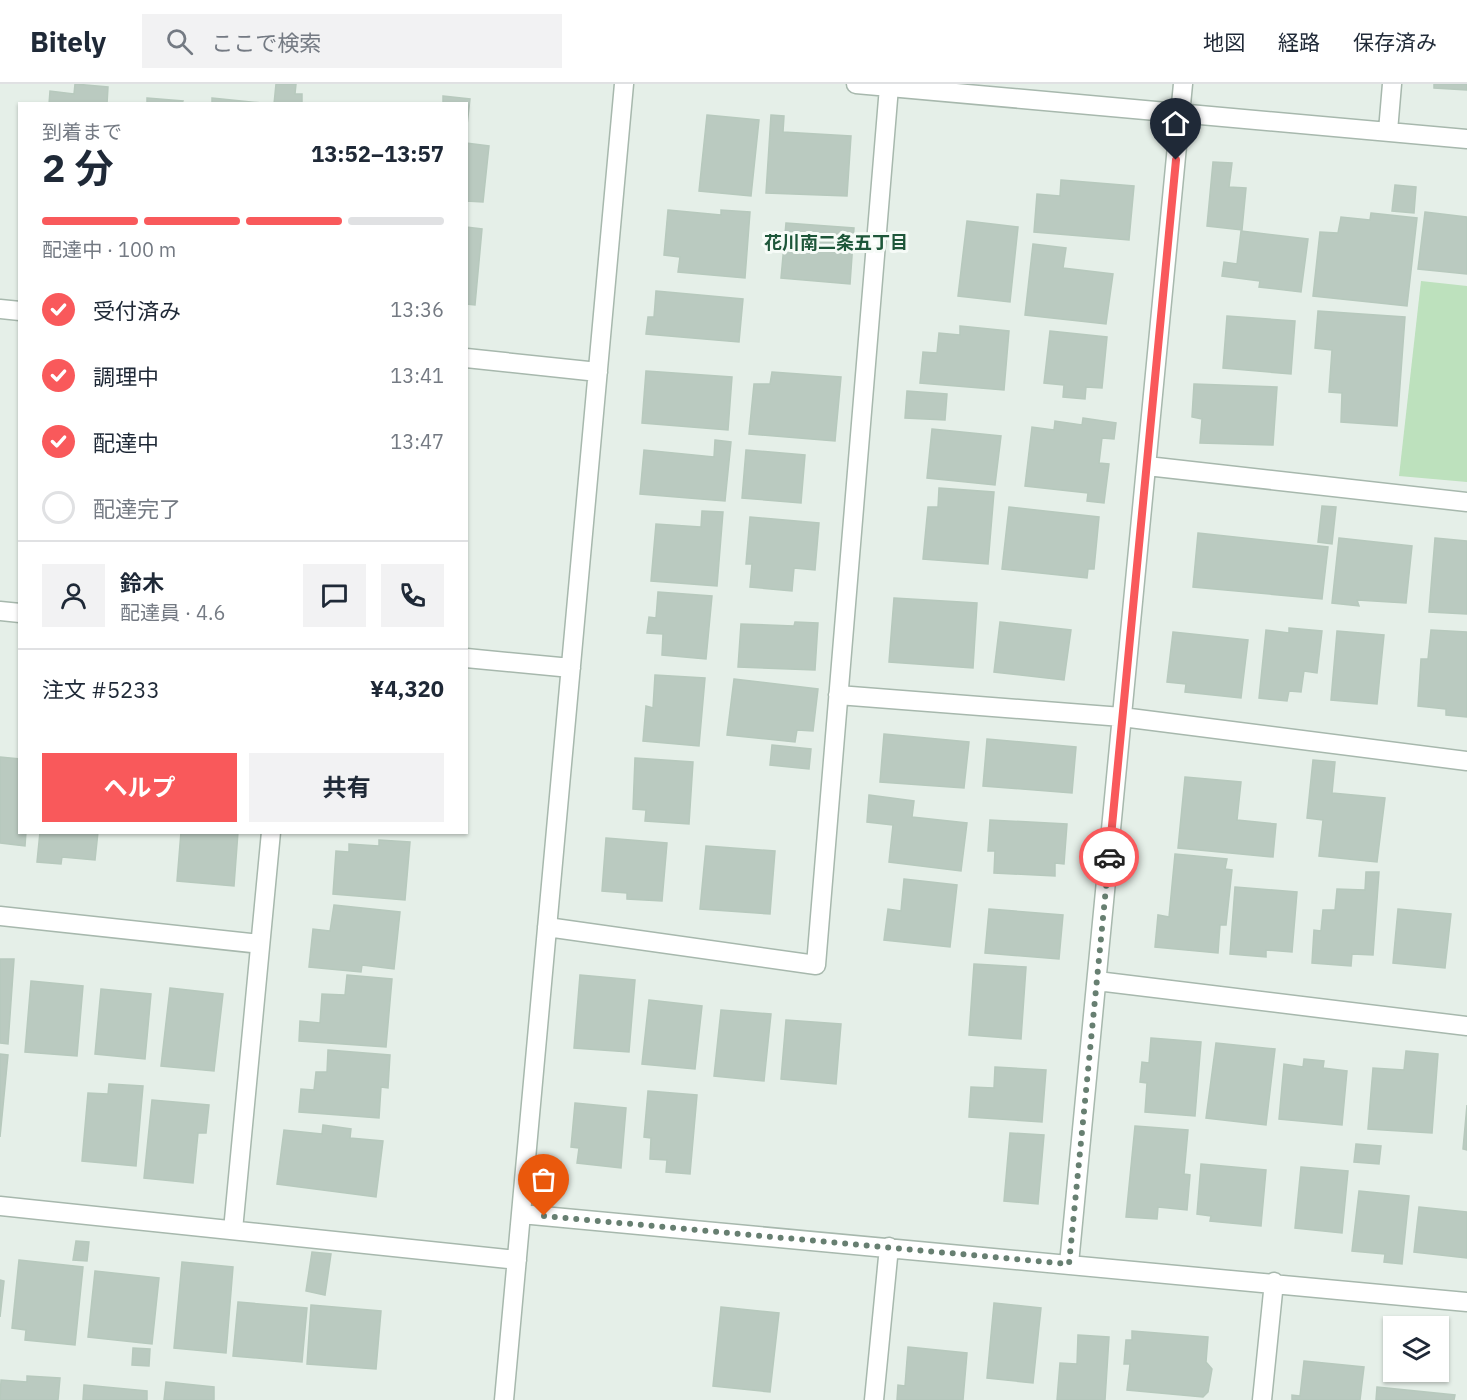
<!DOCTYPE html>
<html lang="ja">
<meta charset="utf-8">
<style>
:root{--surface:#fff;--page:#f2f2f3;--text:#1f2937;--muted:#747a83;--line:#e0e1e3;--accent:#f9595b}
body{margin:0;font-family:"IBM Plex Sans","Noto Sans JP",sans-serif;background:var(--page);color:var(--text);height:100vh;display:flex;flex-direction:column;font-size:22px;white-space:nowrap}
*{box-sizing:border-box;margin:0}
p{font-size:20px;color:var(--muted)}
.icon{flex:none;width:33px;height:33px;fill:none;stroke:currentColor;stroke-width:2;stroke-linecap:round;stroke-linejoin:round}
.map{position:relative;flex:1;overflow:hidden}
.side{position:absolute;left:18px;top:18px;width:450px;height:732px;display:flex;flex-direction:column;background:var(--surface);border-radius:0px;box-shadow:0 2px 4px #0004}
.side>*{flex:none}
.fabs{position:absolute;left:1383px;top:1232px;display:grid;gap:12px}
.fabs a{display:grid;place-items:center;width:66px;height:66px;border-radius:0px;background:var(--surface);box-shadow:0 2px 4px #0004;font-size:30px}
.pin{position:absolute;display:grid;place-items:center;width:51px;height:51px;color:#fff;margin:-62px -26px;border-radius:50% 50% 50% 0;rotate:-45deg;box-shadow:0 0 6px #0007}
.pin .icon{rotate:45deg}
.courier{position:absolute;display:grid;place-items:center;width:60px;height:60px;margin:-30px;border:4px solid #f9595b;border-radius:50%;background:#fff;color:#222;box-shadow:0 2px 8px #0007}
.summary em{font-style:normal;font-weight:700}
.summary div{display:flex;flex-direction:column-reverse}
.summary{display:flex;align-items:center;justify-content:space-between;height:102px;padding:0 24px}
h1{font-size:39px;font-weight:700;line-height:45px}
.bar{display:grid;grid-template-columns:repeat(4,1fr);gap:9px 6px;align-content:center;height:72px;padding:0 24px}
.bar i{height:8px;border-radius:4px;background:var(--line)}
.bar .current{background:var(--accent)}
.bar p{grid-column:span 4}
.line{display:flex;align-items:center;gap:15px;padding:0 24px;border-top:2px solid var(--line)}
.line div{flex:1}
.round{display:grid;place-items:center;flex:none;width:63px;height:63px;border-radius:0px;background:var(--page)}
ol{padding:0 24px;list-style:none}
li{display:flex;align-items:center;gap:18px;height:66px}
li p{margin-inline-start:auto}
li .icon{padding:6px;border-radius:50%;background:var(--accent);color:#fff;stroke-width:4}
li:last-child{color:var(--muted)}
li i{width:33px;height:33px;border:3px solid var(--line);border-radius:50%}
.cta{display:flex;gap:12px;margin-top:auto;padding:12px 24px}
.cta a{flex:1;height:69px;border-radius:0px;background:var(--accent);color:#fff;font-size:24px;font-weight:700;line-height:69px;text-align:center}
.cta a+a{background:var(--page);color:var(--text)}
header{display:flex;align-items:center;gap:36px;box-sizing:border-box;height:84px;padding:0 30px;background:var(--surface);border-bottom:2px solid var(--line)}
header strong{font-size:28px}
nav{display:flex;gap:33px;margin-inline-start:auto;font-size:21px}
.search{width:420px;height:54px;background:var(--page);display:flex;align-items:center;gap:15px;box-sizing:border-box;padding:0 21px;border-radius:0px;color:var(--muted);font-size:22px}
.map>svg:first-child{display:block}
.green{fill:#bde1bd}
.building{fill:#bacac0;stroke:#b7c9bd;stroke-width:1.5}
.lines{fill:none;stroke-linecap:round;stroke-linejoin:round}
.minor-casing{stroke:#a7b8ad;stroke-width:21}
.minor{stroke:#fff;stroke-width:18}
.done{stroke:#677f71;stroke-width:6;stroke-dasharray:0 10.8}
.route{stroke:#f9595b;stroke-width:8}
.labels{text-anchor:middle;stroke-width:6;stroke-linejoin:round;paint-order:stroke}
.neighbourhood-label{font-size:18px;font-weight:bold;fill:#1d5639;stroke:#f6fbf7}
</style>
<header>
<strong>Bitely</strong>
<div class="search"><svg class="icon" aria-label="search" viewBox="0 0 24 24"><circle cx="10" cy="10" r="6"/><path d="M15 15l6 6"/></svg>ここで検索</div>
<nav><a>地図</a><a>経路</a><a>保存済み</a></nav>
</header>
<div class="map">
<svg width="1467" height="1316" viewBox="0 0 1467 1316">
<rect width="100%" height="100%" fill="#e5efe8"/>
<path class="green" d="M1421,197L1467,202V398L1399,392Z"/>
<path class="building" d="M75,0L108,3L107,20H49L50,7L74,10Z
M276,0H296L295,10H302V20H274Z
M1434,0H1467V6L1434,4Z
M443,12L470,15L466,50V20H443Z
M147,14L183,17L182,20H147Z
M212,14L262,19V20H212Z
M707,31L759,36L751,112L699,107Z
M771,31L784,32L783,48L851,52L847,112L766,109Z
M466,59L489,62L483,118L466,117Z
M1213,78L1232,79L1229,103L1246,104L1242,146L1207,142Z
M1061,96L1134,102L1129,156L1034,148L1037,110L1060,112Z
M1395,101L1416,103L1414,129L1392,127Z
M668,126L721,131V126L750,128L745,194L678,188L680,173L664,171Z
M1425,128L1467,133V190L1418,185Z
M1371,129L1417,134L1407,222L1313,212L1320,148L1338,149L1341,133L1370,136Z
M967,137L1018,143L1010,218L958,212Z
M786,139L854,144L850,200L781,194Z
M466,143L482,145L475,221L466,220Z
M1241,147L1308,155L1301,208L1259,203L1260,197L1222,192L1224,178L1237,180Z
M1033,160L1066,164L1063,184L1113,190L1106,240L1025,231Z
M656,207L743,215L739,258L646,250L648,233H654Z
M1318,227L1405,233L1397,342L1341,338L1342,309L1329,308L1332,266L1315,264Z
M1227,232L1295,237L1291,290L1223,284Z
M960,242L1009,247L1004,306L920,299L923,268L937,269L939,249L960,251Z
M1050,247L1107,253L1102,304L1086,303L1085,315L1063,313L1064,301L1044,299Z
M646,287L732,293L728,346L642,339Z
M772,288L841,293L835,357L749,350L754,300H770Z
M1194,300L1277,303L1273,361L1200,359L1202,335L1192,333Z
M907,307L947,310L945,336L905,334Z
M1083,334L1116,339L1114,355L1102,354L1099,379L1109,380L1104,419L1087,417L1088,409L1025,402L1032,343L1054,346L1055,337L1082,341Z
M932,345L1001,352L995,401L927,394Z
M715,356L731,358L725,417L640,410L644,366L714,373Z
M746,366L805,371L801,419L742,414Z
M939,404L994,408L988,480L923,475L928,423H938Z
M1322,422L1336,423L1332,460L1318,458Z
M1009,423L1099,433L1094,485H1088L1087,494L1002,485Z
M702,427L723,428L717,502L651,497L656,440L701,443Z
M750,433L819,439L815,486L794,484L792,507L750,503L752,480H746Z
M1198,449L1328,463L1322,515L1193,503Z
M1339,454L1412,462L1406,519L1357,516L1359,522L1332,519Z
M1435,454L1467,457V530L1429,528Z
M658,508L712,512L706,575L662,571L663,550L647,549L649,533L656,534Z
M894,514L977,519L973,584L889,578Z
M795,538L818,539L815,586L738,583L741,540L794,542Z
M1000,538L1071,546L1064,596L994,588Z
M1289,544L1322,547L1317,589L1304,587L1301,608L1289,607L1287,617L1259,614L1266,546L1289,549Z
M1431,546L1467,548V633L1446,631V625L1418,622L1421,575H1428Z
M1337,547L1384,551L1377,620L1331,616Z
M1173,548L1248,556L1241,614L1185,608L1186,600L1167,598Z
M655,591L705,594L699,662L643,657L646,622L653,624Z
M734,595L818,605L813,647L797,646L795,658L727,651Z
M884,650L969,658L964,704L880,698Z
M987,655L1076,663L1072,709L983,702Z
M772,661L811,665L809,685L770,681Z
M0,673L20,675V748H26L25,762L0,759Z
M635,674L693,678L689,740L645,737L646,726L633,725Z
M1313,676L1335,678L1332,709L1385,714L1377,778L1319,772L1323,736L1307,734Z
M1185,693L1241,698L1237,736L1276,740L1273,773L1178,764Z
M869,711L914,717L912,733L967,739L961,787L889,778L893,741L867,738Z
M990,736L1067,740L1064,780L1055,779V792L994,789L995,767H988Z
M40,748H98L95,776L62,773L61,780L37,778Z
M181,748H238L234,802L177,797Z
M606,754L667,759L662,817L627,815V809L602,807Z
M379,756L410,758L405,816L333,810L336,767L349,768V760L379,762Z
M706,762L775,767L770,830L700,825Z
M1175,770L1227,775L1225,785L1232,786L1226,841H1220L1218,869L1155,863L1158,831L1169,833Z
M1366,788H1379L1373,871L1352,870L1351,882L1312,879L1314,846L1321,847L1323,826H1335L1337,805L1365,806Z
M904,795L957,801L950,863L884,856L888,825L901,827Z
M1235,803L1297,808L1292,868L1266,866V873L1230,870Z
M334,821L400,828L394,885L362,881L361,888L309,883L313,845L330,847Z
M989,825L1063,831L1059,875L985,869Z
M1398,825L1451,830L1445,884L1393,879Z
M0,875H14L8,960L0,959Z
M974,880L1026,883L1021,955L969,951Z
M347,891L392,895L386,963L299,957L300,937L320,939L322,910L345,911Z
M580,891L635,896L629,968L574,964Z
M31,897L83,902L77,972L25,968Z
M170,904L223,910L214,987L161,982Z
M101,905L151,910L145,975L95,970Z
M649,916L702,922L695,985L642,980Z
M721,926L771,930L764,997L714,992Z
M786,936L841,940L836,1000L781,995Z
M1151,954L1201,958L1195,1032L1145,1028L1147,999L1140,998L1142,978L1149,979Z
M1216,959L1275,965L1266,1041L1206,1034Z
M328,966L390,971L388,1004L381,1003L379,1034L299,1028L301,1005L314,1006L316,988H327Z
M1406,967L1438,970L1432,1049L1368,1045L1373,984L1404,986Z
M0,970L8,971L0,1053Z
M1304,975L1324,977L1323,984L1347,987L1342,1041L1279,1035L1284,980L1303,983Z
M995,983L1046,986L1042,1038L969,1033L971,1003L994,1004Z
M109,1000L143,1002L136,1082L82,1077L88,1009L108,1010Z
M648,1007L697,1011L690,1090L666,1088L667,1076L650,1075L651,1054L644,1053Z
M152,1016L209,1021L206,1049H198L193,1099L144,1094Z
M575,1019L626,1024L621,1084L577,1079L579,1064L571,1063Z
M1467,1021V1066L1463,1065Z
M323,1041L351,1045L350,1054L383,1057L376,1113L277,1100L284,1046L322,1050Z
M1135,1042L1188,1046L1184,1090L1190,1091L1187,1126L1158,1123L1157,1135L1126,1133Z
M1010,1049L1044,1051L1038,1120L1004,1117Z
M1356,1060L1381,1062L1379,1080L1354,1078Z
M1201,1080L1266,1086L1261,1142L1210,1137L1211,1132L1197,1130Z
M1301,1083L1348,1087L1342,1149L1295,1144Z
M1359,1107L1409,1112L1402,1180L1384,1178L1385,1170L1352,1167Z
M1419,1123L1467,1128V1174L1414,1168Z
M76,1157L89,1158L87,1177L73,1176Z
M312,1168L331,1170L325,1211L306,1207Z
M19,1176L83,1183L75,1261L25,1256L26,1246L12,1244Z
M182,1178L233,1183L226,1269L174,1264Z
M95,1187L159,1194L152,1260L88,1253Z
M0,1196L4,1197L0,1233Z
M238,1218L307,1224L302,1278L233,1272Z
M994,1219L1041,1224L1033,1299L987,1294Z
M311,1221L381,1227L376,1285L307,1280Z
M721,1223L779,1229L770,1308L713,1302Z
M1132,1247L1208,1253L1206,1278L1212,1285L1208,1308L1203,1313L1127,1306L1130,1280H1124L1126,1256H1132Z
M1078,1251L1109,1253L1105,1316H1057L1060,1279L1077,1280Z
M908,1263L967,1269L963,1316H897L898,1301L905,1302Z
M133,1264L150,1265L149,1282L132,1281Z
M1304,1277L1364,1283L1360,1316H1292V1311L1300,1312Z
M27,1292L60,1294L58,1316H0L1,1296L27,1298Z
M166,1298L214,1303V1316H164Z
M84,1301L147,1307V1316H83Z
M1377,1303L1455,1311L1454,1316H1376Z"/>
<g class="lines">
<g class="minor-casing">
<path id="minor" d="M856,0L1467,55
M1388,47L1392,0
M0,225L20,227
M466,274L598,288
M1147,382L1467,418
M0,527L20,529
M466,574L571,584
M838,611L1122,633L1467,677
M0,832L260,860
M547,843L816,881L889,3
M1097,897L1467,942
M0,1122L517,1176
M521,1130L1467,1218
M233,1146L271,748
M1069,1180L1183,0
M504,1316L624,0
M874,1316L889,1163
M1262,1316L1274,1198"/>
</g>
<use href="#minor" class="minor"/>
</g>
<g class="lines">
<path class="done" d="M544,1132L1069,1180L1109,773"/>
<path class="route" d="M1109,773L1176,76"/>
</g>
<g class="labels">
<g class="neighbourhood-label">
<text x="836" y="165">花川南二条五丁目</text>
</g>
</g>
</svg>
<div class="fabs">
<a><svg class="icon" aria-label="layers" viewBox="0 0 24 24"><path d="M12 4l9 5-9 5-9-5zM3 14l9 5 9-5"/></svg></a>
</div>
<div class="pin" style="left:544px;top:1132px;background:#ea580c"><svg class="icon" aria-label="bag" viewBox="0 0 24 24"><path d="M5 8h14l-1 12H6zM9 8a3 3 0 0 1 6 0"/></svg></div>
<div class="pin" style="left:1176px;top:76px;background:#1f2937"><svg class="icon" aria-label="home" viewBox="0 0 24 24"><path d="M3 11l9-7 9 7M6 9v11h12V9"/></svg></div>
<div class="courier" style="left:1109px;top:773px"><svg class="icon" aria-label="car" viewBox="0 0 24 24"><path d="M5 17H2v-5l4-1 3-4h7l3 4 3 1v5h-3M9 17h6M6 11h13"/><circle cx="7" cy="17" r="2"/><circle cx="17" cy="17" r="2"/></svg></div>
<section class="side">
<div class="summary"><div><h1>2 分</h1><p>到着まで</p></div><em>13:52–13:57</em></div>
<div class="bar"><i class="current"></i><i class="current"></i><i class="current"></i><i></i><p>配達中 · 100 m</p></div>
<ol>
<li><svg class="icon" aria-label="check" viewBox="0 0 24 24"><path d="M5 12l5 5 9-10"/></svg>受付済み<p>13:36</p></li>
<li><svg class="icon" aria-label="check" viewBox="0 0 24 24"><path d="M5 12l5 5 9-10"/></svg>調理中<p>13:41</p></li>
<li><svg class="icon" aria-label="check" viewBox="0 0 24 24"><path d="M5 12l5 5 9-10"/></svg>配達中<p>13:47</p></li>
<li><i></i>配達完了</li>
</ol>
<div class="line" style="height:108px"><a class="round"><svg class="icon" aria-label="person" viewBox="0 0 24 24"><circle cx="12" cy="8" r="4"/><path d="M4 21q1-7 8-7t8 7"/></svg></a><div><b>鈴木</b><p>配達員 · 4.6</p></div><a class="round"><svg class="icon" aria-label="chat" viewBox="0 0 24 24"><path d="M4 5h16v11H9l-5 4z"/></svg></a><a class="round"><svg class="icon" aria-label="phone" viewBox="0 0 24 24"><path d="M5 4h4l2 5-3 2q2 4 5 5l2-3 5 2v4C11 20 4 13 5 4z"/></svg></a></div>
<div class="line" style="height:78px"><div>注文 #5233</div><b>¥4,320</b></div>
<div class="cta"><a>ヘルプ</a><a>共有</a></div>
</section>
</div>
